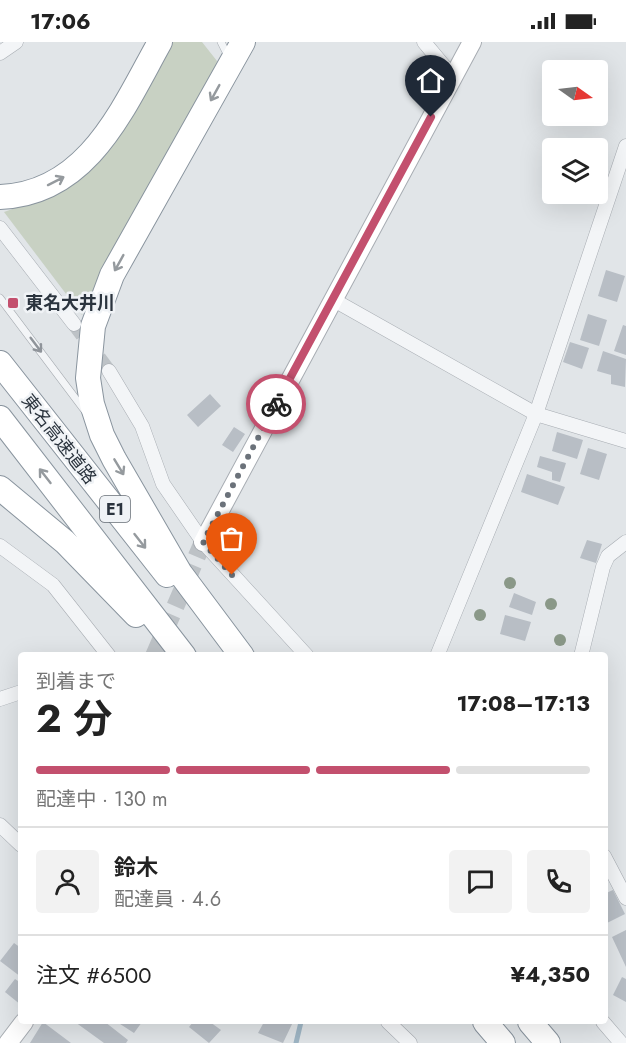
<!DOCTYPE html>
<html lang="ja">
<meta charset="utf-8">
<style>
:root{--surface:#fff;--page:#f2f2f2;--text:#222;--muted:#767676;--line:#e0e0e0;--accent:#c3506e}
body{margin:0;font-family:Jost,"Noto Sans JP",sans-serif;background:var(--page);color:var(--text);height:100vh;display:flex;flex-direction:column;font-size:22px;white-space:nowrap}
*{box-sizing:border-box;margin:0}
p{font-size:20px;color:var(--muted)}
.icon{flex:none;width:33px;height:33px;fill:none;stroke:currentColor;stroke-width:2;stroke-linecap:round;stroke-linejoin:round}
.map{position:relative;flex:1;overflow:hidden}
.sheet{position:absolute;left:18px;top:610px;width:590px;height:372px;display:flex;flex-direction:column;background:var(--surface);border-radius:6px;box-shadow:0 6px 24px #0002}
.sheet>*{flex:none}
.needle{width:39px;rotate:104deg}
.tools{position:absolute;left:542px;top:18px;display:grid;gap:12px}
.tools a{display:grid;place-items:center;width:66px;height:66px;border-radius:6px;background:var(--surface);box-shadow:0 6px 24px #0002;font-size:30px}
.pin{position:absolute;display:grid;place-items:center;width:51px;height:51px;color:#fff;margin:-62px -26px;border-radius:50% 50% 50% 0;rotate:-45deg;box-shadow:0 0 6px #0007}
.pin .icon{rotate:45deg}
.courier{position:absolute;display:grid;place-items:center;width:60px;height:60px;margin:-30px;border:4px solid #c3506e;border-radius:50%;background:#fff;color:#222;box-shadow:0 2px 8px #0007}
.overview em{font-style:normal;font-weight:700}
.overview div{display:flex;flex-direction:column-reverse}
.overview{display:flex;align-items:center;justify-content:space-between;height:102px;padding:0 18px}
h1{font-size:39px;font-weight:700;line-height:45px}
.bar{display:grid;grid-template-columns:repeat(4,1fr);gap:9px 6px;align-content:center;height:72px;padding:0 18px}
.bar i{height:8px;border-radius:4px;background:var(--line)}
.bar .selected{background:var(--accent)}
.bar p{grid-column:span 4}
.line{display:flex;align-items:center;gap:15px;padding:0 18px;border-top:2px solid var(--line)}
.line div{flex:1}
.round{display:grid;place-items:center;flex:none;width:63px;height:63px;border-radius:6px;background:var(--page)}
.status{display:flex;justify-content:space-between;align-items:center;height:42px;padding:0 30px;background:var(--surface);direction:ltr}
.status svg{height:16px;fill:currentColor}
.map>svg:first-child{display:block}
.green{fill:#c8d1c3}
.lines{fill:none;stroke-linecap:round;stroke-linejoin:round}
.stream{stroke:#9fb6c5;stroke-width:5}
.building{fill:#b8bec5}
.minor-tunnel{stroke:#bdc2c6;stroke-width:14;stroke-dasharray:14 7;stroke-linecap:butt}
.secondary-tunnel{stroke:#bdc2c6;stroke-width:18;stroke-dasharray:18 9;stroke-linecap:butt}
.service-casing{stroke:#a7acb2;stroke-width:8}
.minor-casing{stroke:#a7acb2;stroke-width:15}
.secondary-casing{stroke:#a7acb2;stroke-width:20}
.motorway-casing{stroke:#89949e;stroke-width:26}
.service{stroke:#f3f5f7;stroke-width:7}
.minor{stroke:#f3f5f7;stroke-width:14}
.secondary{stroke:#fff;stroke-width:18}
.motorway{stroke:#fff;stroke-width:24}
.tree{fill:#8a9888}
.oneway{stroke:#959a9e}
.oneway2{stroke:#8f949a}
.done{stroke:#6b727a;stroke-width:6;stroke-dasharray:0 10.8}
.route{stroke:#c3506e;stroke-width:8}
.poi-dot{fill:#c3506e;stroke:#f0f3f6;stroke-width:2}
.labels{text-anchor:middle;stroke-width:5;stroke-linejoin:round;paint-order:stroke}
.shield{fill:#f0f3f6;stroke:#666d75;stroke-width:1.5}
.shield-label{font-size:16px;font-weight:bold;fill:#2b343e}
.poi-label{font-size:18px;font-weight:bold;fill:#2b343e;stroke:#f0f3f6;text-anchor:start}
.street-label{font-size:18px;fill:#2b343e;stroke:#f0f3f6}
</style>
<div class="status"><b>17:06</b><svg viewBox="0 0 49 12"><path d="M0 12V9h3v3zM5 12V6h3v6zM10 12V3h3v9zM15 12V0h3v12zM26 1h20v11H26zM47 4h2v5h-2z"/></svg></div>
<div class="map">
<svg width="626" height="1001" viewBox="0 0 626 1001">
<rect width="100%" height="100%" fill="#e1e5e8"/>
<path class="green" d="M171,0H202L217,19L215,33L82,273L4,170L66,148L127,79Z"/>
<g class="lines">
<path class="stream" d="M296,1001L301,980"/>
</g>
<path class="building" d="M606,228L625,234L617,260L598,254Z
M588,272L607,278L599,304L580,298Z
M623,283L626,284V313L614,309Z
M570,300L589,306L582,327L563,320Z
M603,309L626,317L625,345L611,342V333L597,329Z
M210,352L221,364L198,385L187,373Z
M234,385L245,392L233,410L222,403Z
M557,390L583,398L577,417L552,409Z
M588,406L607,412L599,438L580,432Z
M540,414L566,421L560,440L552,438V430L537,425Z
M527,432L565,445L558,463L521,450Z
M587,498L602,502L596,521L580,516Z
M514,551L536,560L532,573L509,565Z
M505,573L531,580L525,599L500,592Z
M613,848L625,872L607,881L604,852Z
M626,888V925L612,895Z
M14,901L21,906V935L0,919Z
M622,935L626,937V960L613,953Z
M15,937L21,941V963L5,950Z
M43,980L71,1001H30Z
M75,980H105L128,998L126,1001H104Z
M117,980H142L134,991Z
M193,980H210L221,988L209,1001L189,985Z
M264,980H293L283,1001L258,991Z"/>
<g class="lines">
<path class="minor-tunnel" d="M74,282L109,329"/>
<path class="secondary-tunnel" d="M154,614L203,500"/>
<g class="service-casing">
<path id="service" d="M221,0L228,14
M0,256L85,369"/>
</g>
<g class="minor-casing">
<path id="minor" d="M424,0L453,35
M0,11L16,0
M0,186L74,282
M332,257L536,372L626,399
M109,329L142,384L163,442L203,500L307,614
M0,504L53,543L109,614
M437,614L536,372L626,104
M581,614L603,525L608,514L626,500
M0,657L21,650
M0,783L21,803
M604,814L626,856
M388,980L410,1001
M603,980L621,1001"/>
</g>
<g class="secondary-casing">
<path id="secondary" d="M203,500L472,0
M8,1001L24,980"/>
</g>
<g class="motorway-casing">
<path id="motorway" d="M0,155C88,152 123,66 160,0
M0,321L167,533
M0,376L184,614
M0,446L65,500L136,573
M242,614L180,531L114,417L102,393L92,362L88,336L93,284L112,233L243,0
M485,980L503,1001
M530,980L548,1001"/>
</g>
<use href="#service" class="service"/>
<use href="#minor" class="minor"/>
<use href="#secondary" class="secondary"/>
<use href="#motorway" class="motorway"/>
</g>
<g class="tree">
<circle cx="510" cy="541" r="6"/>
<circle cx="551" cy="562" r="6"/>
<circle cx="480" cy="573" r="6"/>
<circle cx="560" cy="598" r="6"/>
</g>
<defs><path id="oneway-shaft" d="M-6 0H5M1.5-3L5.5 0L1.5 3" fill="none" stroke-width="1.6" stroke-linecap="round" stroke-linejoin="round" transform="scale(1.5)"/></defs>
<g class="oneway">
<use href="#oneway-shaft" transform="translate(215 51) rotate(119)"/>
<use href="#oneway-shaft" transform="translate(56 139) rotate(-27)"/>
<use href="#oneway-shaft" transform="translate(119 221) rotate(119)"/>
<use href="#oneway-shaft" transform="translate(119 425) rotate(59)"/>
<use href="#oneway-shaft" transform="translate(45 434) rotate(-128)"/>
<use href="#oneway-shaft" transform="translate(140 499) rotate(52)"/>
</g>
<use class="oneway2" href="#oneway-shaft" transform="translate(36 303) rotate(53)"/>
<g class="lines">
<path class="done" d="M232,533L203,500L276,362"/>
<path class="route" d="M276,362L431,75"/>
</g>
<rect class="poi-dot" x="7" y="255" width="12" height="12" rx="3"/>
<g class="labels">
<rect class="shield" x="100" y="454" width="30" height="26" rx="4.5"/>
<g class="shield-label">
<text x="115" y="473">E1</text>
</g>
<g class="poi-label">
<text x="25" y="267">東名大井川</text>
</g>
<g class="street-label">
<text transform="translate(59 397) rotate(52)" y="6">東名高速道路</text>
</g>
</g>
</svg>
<div class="tools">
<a><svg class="needle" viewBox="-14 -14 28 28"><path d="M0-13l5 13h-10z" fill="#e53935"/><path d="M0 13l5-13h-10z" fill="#767676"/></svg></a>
<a><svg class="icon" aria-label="layers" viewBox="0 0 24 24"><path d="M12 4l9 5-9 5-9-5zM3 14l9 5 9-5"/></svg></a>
</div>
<div class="pin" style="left:232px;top:533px;background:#ea580c"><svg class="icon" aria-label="bag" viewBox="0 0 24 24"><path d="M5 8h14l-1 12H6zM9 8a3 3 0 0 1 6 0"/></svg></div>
<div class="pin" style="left:431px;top:75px;background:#1f2937"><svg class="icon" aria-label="home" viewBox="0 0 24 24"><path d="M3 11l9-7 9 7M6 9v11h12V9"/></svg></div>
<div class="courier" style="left:276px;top:362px"><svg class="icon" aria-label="bike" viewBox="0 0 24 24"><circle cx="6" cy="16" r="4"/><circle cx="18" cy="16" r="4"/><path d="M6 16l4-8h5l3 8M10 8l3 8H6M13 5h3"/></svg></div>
<section class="sheet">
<div class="overview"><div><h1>2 分</h1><p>到着まで</p></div><em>17:08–17:13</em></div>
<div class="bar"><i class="selected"></i><i class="selected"></i><i class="selected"></i><i></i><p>配達中 · 130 m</p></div>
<div class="line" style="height:108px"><a class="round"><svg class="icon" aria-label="person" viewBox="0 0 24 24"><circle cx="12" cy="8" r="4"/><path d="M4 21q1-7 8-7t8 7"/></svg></a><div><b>鈴木</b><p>配達員 · 4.6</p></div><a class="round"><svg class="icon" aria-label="chat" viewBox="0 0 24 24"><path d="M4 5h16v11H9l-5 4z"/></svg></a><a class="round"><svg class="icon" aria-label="phone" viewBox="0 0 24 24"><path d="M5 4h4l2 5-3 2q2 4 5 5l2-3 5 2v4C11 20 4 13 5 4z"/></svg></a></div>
<div class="line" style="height:78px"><div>注文 #6500</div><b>¥4,350</b></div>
</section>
</div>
